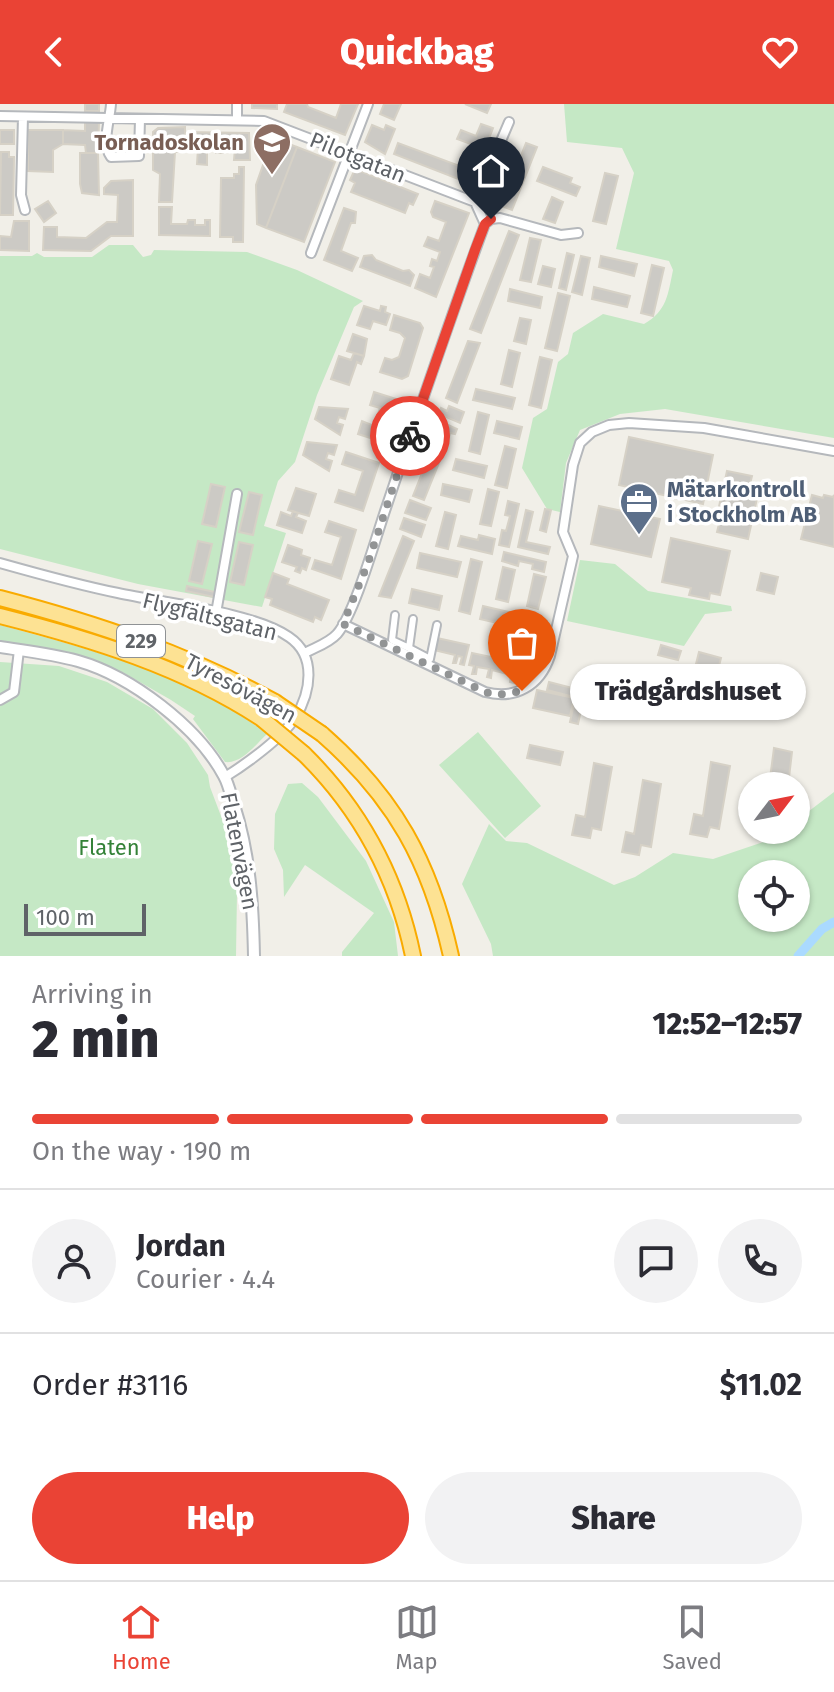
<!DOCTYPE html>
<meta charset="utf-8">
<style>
:root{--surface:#fff;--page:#f2f2f3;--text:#2b2b33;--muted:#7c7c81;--line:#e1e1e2;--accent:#ea4335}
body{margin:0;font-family:"Fira Sans",sans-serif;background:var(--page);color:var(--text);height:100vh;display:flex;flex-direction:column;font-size:30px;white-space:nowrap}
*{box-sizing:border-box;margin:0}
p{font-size:26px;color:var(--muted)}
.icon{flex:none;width:44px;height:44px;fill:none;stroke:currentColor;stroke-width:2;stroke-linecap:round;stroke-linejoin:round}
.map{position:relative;height:852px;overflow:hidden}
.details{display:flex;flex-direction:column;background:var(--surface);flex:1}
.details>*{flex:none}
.needle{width:52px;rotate:58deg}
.controls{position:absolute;left:738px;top:668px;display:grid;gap:16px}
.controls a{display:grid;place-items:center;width:72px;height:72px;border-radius:50%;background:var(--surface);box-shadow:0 2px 6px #0004;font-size:40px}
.scale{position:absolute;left:24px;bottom:20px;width:122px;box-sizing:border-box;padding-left:8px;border:4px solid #5f6368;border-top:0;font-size:22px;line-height:28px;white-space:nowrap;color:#5f6368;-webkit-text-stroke:6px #fff;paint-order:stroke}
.pin{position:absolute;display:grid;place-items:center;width:68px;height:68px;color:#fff;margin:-82px -34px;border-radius:50% 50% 50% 0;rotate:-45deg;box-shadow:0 0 8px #0007}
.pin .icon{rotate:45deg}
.courier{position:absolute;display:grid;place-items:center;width:80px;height:80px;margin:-40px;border:6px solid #ea4335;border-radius:50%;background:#fff;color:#222;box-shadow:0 2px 10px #0007}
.bubble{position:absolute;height:56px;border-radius:28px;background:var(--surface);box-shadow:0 2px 6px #0004;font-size:26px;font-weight:800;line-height:56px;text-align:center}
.overview em{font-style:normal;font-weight:800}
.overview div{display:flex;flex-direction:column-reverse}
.overview{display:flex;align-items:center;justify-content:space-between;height:136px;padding:0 32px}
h1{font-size:52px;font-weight:800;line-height:60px}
.bar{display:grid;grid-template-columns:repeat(4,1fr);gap:12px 8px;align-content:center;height:96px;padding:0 32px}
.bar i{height:10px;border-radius:6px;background:var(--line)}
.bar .current{background:var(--accent)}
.bar p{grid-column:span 4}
.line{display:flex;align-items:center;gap:20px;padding:0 32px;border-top:2px solid var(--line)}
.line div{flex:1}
.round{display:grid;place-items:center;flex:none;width:84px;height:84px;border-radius:42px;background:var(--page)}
.action{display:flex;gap:16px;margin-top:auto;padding:16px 32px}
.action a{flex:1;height:92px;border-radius:48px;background:var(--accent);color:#fff;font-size:32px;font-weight:800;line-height:92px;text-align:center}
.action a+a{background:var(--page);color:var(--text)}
header{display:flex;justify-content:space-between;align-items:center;height:104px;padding:0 32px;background:var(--accent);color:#fff;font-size:36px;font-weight:800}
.dock{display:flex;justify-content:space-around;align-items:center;height:112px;border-top:2px solid var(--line);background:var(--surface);font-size:22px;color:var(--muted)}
.dock a{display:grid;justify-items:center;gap:4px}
.dock .current{color:var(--accent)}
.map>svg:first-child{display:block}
.green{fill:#c5e8c5;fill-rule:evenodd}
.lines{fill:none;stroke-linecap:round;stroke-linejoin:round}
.canal{stroke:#aadaff;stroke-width:9}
.building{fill:#cccac5;stroke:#d6d1c6;stroke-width:2}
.pedestrian-casing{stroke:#b5b8bc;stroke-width:10}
.minor-casing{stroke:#b5b8bc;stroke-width:12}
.tertiary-casing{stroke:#b5b8bc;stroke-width:14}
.motorway-casing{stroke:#f9ab00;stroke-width:18}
.pedestrian{stroke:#fff;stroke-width:6}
.minor{stroke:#fff;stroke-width:8}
.tertiary{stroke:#fff;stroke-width:10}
.motorway{stroke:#fde293;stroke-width:14}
.motorway-bridge-casing{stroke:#f9ab00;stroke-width:18;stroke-linecap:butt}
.motorway-bridge{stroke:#fde293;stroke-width:14}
.done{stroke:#929495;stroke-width:8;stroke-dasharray:0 14.4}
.route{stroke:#ea4335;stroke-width:10}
.labels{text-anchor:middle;stroke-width:7;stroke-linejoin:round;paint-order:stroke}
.shield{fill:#fff;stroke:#8f9295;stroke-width:2}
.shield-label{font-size:20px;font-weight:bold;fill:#5f6368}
.education-label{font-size:22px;font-weight:bold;fill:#785e54;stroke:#fff;text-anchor:end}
.street-label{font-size:22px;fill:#5f6368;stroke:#fff}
.service-label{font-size:22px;font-weight:bold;fill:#4e5e75;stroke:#fff;text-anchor:start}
.park-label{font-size:22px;fill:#348238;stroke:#fff}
</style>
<header><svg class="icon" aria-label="back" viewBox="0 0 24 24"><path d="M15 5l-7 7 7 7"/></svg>Quickbag<svg class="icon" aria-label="heart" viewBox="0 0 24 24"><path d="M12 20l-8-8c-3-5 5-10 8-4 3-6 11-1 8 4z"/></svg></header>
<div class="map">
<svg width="834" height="852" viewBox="0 0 834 852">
<rect width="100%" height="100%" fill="#f1efe8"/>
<path class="green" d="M564,0H834V334L665,305L620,310L580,326L566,359L560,408L547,405L522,364L533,314L547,305L558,258L568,250L573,229L603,210L644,220C667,207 668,190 673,166L669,157L616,145L634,69L622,44L567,38Z
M109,141H133L143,153L151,151L154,146L247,148L297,166L363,197L354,203L317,291L295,358L278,377L264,422L286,429L262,503L138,480L0,445V152H32L37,149L44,153H92Z
M580,456L615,460L648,487L731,502L732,507L705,510L684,542L567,517Z
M0,521C92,546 191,571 267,630C255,641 242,660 225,658L193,615L195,612L171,596L124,569L68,548L0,537Z
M0,558L59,562L107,578L153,605L187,639L208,671L210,683L232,741L237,788L236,852H0Z
M478,628L541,702L505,734L439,661Z
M302,679L318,693L366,757L394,818L398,852H342V848L374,809L305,761L284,793L283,766L274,745L275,710L288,680Z
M834,688V852H493L491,840L462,780L489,720L506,737L527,739L614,781L635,773L673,749L713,755L772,735L785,726H796V717ZM752,770H796V814H752Z"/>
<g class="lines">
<path class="canal" d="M798,852L822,825L834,818"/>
</g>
<path class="building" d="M85,0H99V7H85Z
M252,0H277V5L252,4Z
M287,0H307L308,3L336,14L341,0H358L345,31L284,8Z
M384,0H401L394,16L380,10Z
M465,0H491L487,9Z
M85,18H99L98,49H86L85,41L63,40V26L85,27Z
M481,20L493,24L471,80L394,50L398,39L462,63L471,40L457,35L461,26L476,32Z
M372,21L384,26L386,21L395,25L385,50L365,38Z
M185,23V48H175L172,98H159L160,70L153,66V28L158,24Z
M0,26H14V40H0Z
M28,26H63V40L53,46V68L28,67Z
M185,28L249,29L250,56H234L235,44H223V49H216V44H207V61L197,60L198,44L185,43Z
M274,34L297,43L266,124L257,120L256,81L263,61L268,63L273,50L268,48Z
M526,39L537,43L512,106L501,102Z
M297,43L335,58L304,138L266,124Z
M1,48H9V53H14L13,111H0Z
M80,49H98L99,91L82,89L80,80Z
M239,63H244L243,138H233V133H220L221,74H234V70H239Z
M543,63L572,74L570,79L580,83L576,92L537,77Z
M355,65L418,90L413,101L409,99L405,109L351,88L355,79L350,76Z
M605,69L618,72L606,120L593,117Z
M133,76V132H111L91,147L43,146L44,123H57V133L86,134L107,118H117L118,91L104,90V84L111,77Z
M552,93L563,98L555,119L543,115Z
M48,97L56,109L44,118L35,105Z
M435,97L469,109L436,193L415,184L420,170L430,174L434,163L430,162L432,155L437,157L440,148L424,142L428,133L439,137L446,118L433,113L431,108Z
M159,103H172L171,120H187L188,116H195V121H205V116H210V132L159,131Z
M344,104L356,108L355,119H351L341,147L358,154L352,167L324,156Z
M14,117H29V147L0,146V132L11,133Z
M509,127L519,131L481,229L470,225Z
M530,134L541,136L531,178L520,176Z
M567,149L574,151L566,186L559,184Z
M372,151L376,156L403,167L409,166L414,171L410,182L360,163L364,152Z
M581,152L590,154L582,191L572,188Z
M601,152L637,160L634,172L599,163Z
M652,161L664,164L653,212L641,209Z
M543,162L555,165L551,183L538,180Z
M594,183L630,192L627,203L592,195Z
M510,185L542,193L540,204L508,197Z
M558,189L570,192L557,247L545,244Z
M364,202L380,207L381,202L386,203L385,208L390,210L386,221L373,217L370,225L357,221Z
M394,211L420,219L423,224L408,272L402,275L380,268L385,254L392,256L399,253L405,234L400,229L390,226Z
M520,214L531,216L526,240L514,237Z
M353,230L367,235L364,252L347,247Z
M468,237L480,239L457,299L446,294Z
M509,246L520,249L512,283L501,280Z
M354,249L364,252L361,260L357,258L349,281L331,275L339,252L351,256Z
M540,253L552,256L541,304L529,301Z
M476,285L515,294L512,305L473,296Z
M374,288L399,296L395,309L390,307L385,325L390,327L386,339L358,330L362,317L374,322L380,304L370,301Z
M449,302L464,308L460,319L439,310L441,304L447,307Z
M319,303L348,305L345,315L339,313L337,319L343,321L340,331L315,315Z
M478,308L489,311L480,350L469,347Z
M437,316L457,325L455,330L450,329L449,333L438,329L440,325L434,322Z
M497,317L522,323L519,335L494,329Z
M629,333L713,351L703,400L619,381Z
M436,334L447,339L424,396L413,392Z
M307,338L337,341L334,351L328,349L326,355L332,357L329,367L303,351Z
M505,342L516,345L507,384L495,381Z
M346,348L379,359L363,407L335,398L339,386L355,391L363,367L342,360Z
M456,355L487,362L484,374L453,366Z
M727,367L752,372L748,388L758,390L748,435L717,428L722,408L718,407Z
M211,380L225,383L216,423L202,420Z
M443,380L472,386L469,398L441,391Z
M296,384L316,390L309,412L288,406Z
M488,385L499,388L491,422L480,420Z
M249,388L262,391L253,431L239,428Z
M812,391L823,394L824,391L833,393L834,391V443L801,435Z
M410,396L431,404L426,416L405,409Z
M508,397L519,400L509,443L499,441L502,426L506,427L510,412L505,411Z
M599,402L660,415L651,453L591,440Z
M545,405L551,406L546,428L540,426Z
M526,406L533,408L526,438L550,443L548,450L518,443Z
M293,407L298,409L296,413L306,417L302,429L277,421L281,408L291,412Z
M445,408L456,411L448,445L436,442Z
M404,414L425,421L421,433L400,425Z
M329,417L356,426L341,475L312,465L315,456L332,461L341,433L325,428Z
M479,431L495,435L492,450L458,442L461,432L478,436Z
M403,432L414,437L391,494L379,492Z
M671,434L730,447L720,491L710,489L709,495L689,491L691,484L662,478Z
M198,437L212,440L202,480L189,477Z
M239,438L253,441L244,481L230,478Z
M288,441L302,446L301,451L310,454L306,466L302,464L300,469L295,467L297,463L282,458Z
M504,448L546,458L544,468L532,465L533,460L519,457L518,462L502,457Z
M420,449L461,458L457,473L417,464Z
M471,455L482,458L470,510L459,507Z
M503,463L515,466L508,498L496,495Z
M273,469L289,475L287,480L329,496L321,516L315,513L313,518L270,501L272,495L265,493Z
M761,469L778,473L774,490L757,486Z
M534,470L546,473L538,505L527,502Z
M187,482L215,488L214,493L186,487Z
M412,485L442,492L439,506L409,499Z
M483,502L547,517L544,530L480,515Z
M437,534L469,541L464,561L460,560L462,553L458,552L456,559H453L455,551L434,546Z
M661,541L681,547L678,556L658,551Z
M699,548L721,554L718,566L696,560Z
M472,549L519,559L514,579L510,578L511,571L492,566L491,574L487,573L489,565L477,563L476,570H472L474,562L469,561Z
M734,575L750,578L745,608L728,605Z
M549,578L576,585L574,593L547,586Z
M537,586L574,594L570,612L533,604Z
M576,590L584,592L578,620L570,618Z
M688,590L711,595L708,606L686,600Z
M530,641L563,648L560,661L527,654Z
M774,644L792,648L788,682H769Z
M711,658L730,662L719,725L710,723L707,733L690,730L694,710L703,712Z
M594,659L612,663L601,726L592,724L590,734L572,731L576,711L585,713Z
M643,676L661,680L651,743L641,741L639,751L622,748L626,728L634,730Z"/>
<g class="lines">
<g class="pedestrian-casing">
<path id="pedestrian" d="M395,511L392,536L409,544
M413,515L409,544L430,555L437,521"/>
</g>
<g class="minor-casing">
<path id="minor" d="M111,0C110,17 101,39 111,53L139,52L140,15
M0,12L264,17L475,98L485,120
M23,13L21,91L25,106
M237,16V0
M475,98L509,18
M311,149L368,0
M0,459C39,470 79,481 118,489C162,499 254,508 289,533C317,552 311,588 295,614C282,634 246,660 225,673
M216,509L237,390
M343,520L485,588C515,596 540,582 550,552L573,452L563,428L573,361L580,339L592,328L609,321L629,319L704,324L834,347
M305,549C316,543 329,539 337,530C355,509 376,433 386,404C418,309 450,214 485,120L491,115L500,114L561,131L578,129
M0,596L14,588L19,546"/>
</g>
<g class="tertiary-casing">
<path id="tertiary" d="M0,543C26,547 53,550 78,557C131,572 198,623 224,672C229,681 231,692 234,701C250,750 253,801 254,852"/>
</g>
<g class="motorway-casing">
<path id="motorway" d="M0,494C96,519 188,550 275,598
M0,512C91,535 183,563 262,615
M322,630C395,694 430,758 451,852
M304,650C361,706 397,774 413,852"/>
</g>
<use href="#pedestrian" class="pedestrian"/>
<use href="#minor" class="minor"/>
<use href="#tertiary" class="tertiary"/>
<use href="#motorway" class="motorway"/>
<g class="motorway-bridge-casing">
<path id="motorway-bridge" d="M275,598L322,630
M262,615L304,650"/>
</g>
<use href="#motorway-bridge" class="motorway-bridge"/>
</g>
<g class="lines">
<path class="done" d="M410,332L368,459L343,520L485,588L497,591L522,587"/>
<path class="route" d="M410,332L475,146L485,120L491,115"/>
</g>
<defs>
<g id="school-pin" transform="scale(2)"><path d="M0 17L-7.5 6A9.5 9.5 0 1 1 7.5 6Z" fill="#8d6e63" stroke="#fff"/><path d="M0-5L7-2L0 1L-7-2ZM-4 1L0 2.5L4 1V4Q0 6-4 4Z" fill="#fff"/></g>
<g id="office-pin" transform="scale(2)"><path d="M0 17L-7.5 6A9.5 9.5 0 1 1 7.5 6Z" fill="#5c6f8a" stroke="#fff"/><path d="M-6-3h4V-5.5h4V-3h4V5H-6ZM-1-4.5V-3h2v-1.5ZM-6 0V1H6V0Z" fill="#fff"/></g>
</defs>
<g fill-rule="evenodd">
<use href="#school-pin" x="272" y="38"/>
<use href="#office-pin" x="639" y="398"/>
</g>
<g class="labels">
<rect class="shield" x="117" y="521" width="48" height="32" rx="6"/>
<g class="shield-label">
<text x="141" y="544">229</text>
</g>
<g class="education-label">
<text x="244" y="46">Tornadoskolan</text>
</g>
<g class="street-label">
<text transform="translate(358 53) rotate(22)" y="8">Pilotgatan</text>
<text transform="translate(210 512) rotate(14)" y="8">Flygfältsgatan</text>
<text transform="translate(241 584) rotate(28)" y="8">Tyresövägen</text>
<text transform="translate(240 747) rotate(79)" y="8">Flatenvägen</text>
</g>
<g class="service-label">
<text x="667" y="393">Mätarkontroll<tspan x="667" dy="25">i Stockholm AB</tspan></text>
</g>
<g class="park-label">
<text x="109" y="751">Flaten</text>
</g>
</g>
</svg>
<div class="controls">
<a><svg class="needle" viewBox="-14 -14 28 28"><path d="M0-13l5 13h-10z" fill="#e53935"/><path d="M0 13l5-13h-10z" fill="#7c7c81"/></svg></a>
<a><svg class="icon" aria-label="locate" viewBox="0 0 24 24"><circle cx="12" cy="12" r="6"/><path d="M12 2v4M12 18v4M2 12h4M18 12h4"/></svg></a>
</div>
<div class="scale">100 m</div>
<div class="pin" style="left:522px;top:587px;background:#ea580c"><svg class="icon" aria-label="bag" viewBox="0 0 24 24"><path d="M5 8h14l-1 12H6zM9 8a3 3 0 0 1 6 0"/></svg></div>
<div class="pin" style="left:491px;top:115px;background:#1f2937"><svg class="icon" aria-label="home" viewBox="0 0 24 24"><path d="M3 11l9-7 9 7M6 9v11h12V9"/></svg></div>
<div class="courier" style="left:410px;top:332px"><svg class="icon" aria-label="bike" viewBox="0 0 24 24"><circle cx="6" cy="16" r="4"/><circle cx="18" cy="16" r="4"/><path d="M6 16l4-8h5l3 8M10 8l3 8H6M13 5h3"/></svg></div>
<div class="bubble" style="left:570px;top:560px;width:236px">Trädgårdshuset</div>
</div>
<section class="details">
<div class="overview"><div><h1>2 min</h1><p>Arriving in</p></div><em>12:52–12:57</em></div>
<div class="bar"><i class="current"></i><i class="current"></i><i class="current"></i><i></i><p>On the way · 190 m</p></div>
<div class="line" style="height:144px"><a class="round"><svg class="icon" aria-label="person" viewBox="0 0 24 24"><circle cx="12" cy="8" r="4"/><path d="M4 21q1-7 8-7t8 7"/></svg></a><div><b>Jordan</b><p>Courier · 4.4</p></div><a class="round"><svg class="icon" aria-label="chat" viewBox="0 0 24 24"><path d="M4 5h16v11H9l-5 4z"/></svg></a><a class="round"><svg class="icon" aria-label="phone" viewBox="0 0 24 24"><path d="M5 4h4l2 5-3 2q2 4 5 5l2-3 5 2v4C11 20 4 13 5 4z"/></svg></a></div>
<div class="line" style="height:104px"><div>Order #3116</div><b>$11.02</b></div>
<div class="action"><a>Help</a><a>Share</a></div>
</section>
<nav class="dock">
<a class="current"><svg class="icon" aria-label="home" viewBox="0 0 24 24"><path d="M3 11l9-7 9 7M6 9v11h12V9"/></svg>Home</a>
<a><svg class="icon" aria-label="map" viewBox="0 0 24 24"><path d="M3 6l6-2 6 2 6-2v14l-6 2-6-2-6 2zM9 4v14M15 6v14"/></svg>Map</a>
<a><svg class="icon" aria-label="saved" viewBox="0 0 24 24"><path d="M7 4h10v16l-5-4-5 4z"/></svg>Saved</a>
</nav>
